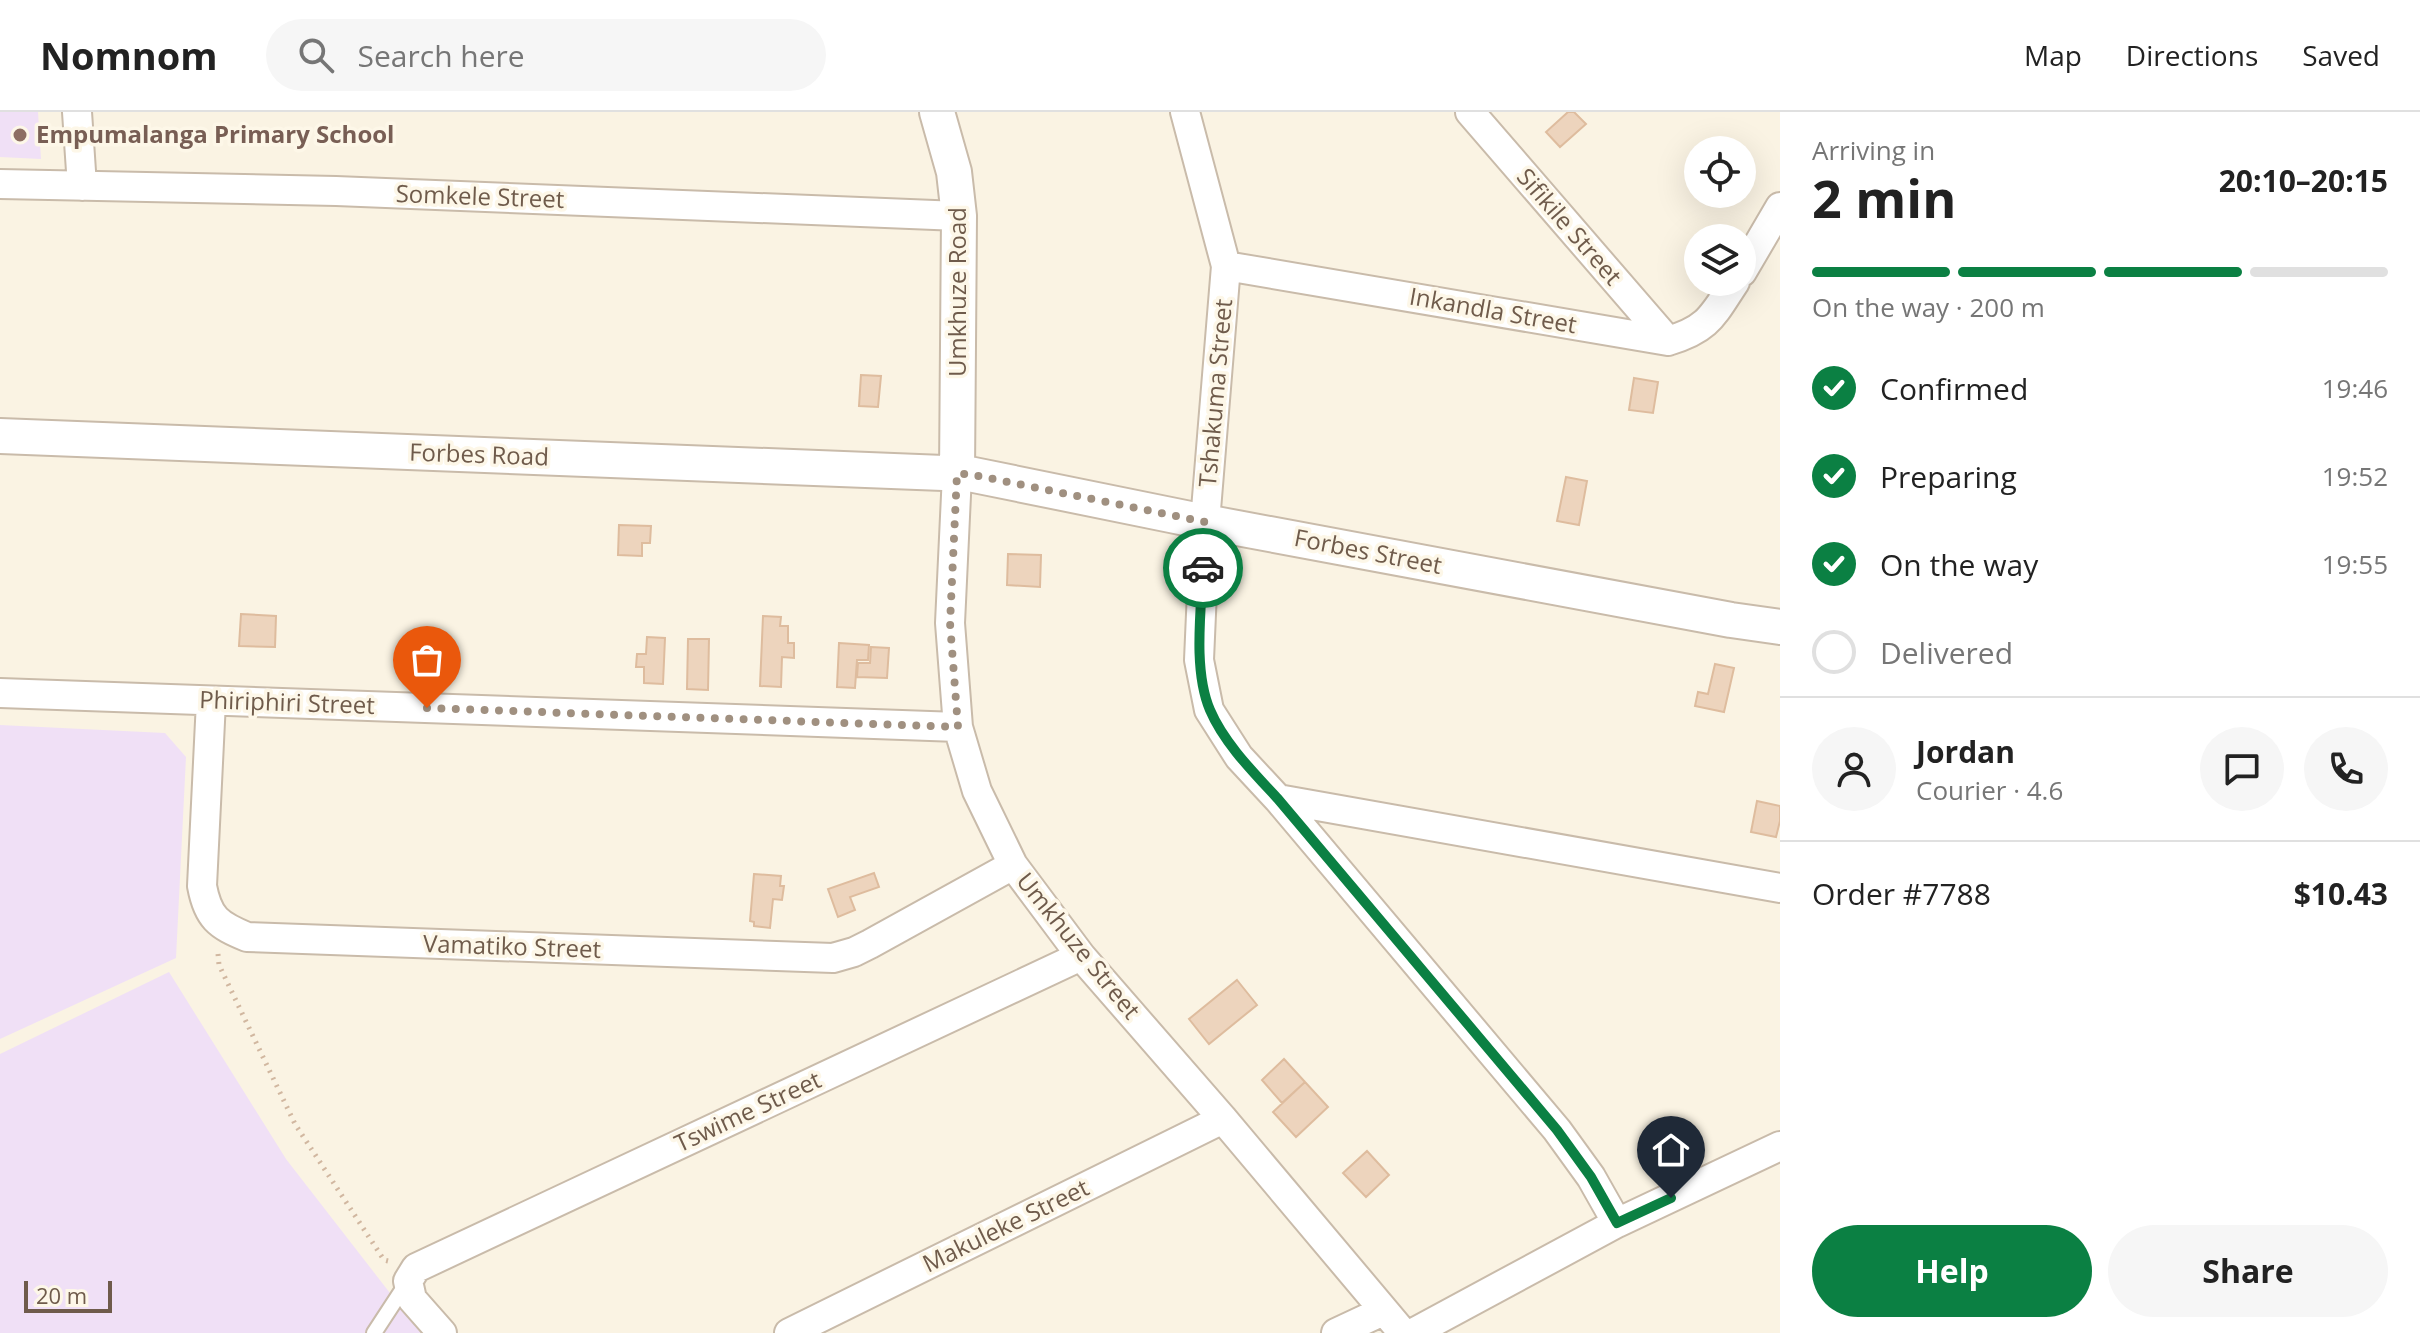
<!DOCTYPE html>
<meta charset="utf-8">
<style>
:root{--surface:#fff;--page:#f6f6f6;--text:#222;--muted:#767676;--line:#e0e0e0;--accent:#0b8043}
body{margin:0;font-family:"Open Sans",sans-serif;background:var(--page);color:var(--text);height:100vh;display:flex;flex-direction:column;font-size:30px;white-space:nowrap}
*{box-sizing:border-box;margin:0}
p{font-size:26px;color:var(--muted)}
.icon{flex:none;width:44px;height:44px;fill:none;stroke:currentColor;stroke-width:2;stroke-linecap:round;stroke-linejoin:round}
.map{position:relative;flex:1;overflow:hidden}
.drawer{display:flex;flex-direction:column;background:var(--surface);width:640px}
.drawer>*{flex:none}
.buttons{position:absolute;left:1684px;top:24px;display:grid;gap:16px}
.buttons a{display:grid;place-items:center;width:72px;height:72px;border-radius:50%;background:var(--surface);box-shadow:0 8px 32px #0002;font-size:40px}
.scale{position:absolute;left:24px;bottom:20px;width:88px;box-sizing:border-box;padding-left:8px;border:4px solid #6f5b4b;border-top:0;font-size:22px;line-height:28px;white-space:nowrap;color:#6f5b4b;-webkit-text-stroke:6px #fdf7e8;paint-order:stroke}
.pin{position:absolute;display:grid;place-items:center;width:68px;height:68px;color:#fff;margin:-82px -34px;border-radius:50% 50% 50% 0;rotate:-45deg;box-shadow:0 0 8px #0007}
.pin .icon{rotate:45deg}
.courier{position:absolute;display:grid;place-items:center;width:80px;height:80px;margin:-40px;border:6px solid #0b8043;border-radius:50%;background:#fff;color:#222;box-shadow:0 2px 10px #0007}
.head em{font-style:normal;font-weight:700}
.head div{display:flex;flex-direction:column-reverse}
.head{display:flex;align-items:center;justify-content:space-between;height:136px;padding:0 32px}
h1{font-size:52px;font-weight:700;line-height:60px}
.bar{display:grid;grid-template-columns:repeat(4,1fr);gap:12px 8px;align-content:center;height:96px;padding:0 32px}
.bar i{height:10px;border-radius:6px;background:var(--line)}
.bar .active{background:var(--accent)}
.bar p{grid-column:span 4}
.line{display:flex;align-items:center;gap:20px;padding:0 32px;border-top:2px solid var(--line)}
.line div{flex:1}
.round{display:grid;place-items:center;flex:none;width:84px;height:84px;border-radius:42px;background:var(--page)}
ol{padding:0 32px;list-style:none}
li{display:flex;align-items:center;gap:24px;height:88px}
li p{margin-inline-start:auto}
li .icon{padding:8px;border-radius:50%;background:var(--accent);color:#fff;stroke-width:4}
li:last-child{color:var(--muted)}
li i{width:44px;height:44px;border:4px solid var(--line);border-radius:50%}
.primary-button{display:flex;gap:16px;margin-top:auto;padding:16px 32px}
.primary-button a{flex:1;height:92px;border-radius:48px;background:var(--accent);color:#fff;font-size:32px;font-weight:700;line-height:92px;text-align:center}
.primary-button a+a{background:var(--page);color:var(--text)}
header{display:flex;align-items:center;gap:48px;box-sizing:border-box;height:112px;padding:0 40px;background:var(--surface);border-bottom:2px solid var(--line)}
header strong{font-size:38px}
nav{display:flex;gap:44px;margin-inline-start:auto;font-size:28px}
.search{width:560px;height:72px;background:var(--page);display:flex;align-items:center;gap:20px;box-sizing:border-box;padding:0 28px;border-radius:44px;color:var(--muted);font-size:30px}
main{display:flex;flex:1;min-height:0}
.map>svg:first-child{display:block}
.education{fill:#f0e0f6}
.building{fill:#edd4bd;stroke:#debc9e;stroke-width:2}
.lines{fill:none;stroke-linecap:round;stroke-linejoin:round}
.service-casing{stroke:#c9bbaa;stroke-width:18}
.minor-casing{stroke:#c9bbaa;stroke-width:32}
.tertiary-casing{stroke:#c9bbaa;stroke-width:38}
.path{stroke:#d1b7a0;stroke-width:5;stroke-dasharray:2 6;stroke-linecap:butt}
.service{stroke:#fff;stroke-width:14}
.minor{stroke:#fff;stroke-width:28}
.tertiary{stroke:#fff;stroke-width:34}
.done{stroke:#a09080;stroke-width:8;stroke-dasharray:0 14.4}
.route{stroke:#0b8043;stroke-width:10}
.education-dot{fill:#8d6e63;stroke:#fdf7e8;stroke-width:3}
.labels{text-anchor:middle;stroke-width:7;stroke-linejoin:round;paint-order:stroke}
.education-label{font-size:24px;font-weight:bold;fill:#785e54;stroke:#fdf7e8;text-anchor:start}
.street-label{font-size:24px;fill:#6f5b4b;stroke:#fdf7e8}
</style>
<header>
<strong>Nomnom</strong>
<div class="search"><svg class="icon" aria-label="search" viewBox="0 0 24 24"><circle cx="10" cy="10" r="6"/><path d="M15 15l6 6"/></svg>Search here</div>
<nav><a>Map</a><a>Directions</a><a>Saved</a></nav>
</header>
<main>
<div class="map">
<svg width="1780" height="1221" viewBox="0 0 1780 1221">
<rect width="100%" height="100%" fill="#faf3e3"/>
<path class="education" d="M0,0H38L41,47L0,45Z
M0,613L165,621L186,645L176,846L0,927Z
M169,860L286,1047L421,1221H0V942Z"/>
<path class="building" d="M1568,0H1574L1586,12L1560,35L1546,20Z
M861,263L881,264L878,295L859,294Z
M1634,266L1658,270L1653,301L1629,298Z
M1566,365L1587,369L1579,413L1557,409Z
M619,413L651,414L650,431H642V444L618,443Z
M1008,442L1041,443L1040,475L1007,473Z
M241,502L276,504L275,535L239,534Z
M763,504L781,505L780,514H788V531H794V546L782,545L781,575L760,574Z
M647,525L665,526L663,572L644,571V555H636L637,542H646Z
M688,527H709L708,578L687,577Z
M839,531L869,533L868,548H857L855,576L837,575Z
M871,535L889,536L887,566L857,565L858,551H870Z
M1715,552L1734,556L1724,600L1695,594L1698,580L1708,582Z
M1757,689L1780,694V709L1776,725L1751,720Z
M874,761L879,775L850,785L855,798L838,805L828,777Z
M754,762L781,764L780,774H784L782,788L773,787L770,816L754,814V810L750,809Z
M1237,868L1257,893L1209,932L1189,907Z
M1284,947L1305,970L1282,991L1262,968Z
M1305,970L1328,995L1296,1025L1273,1000Z
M1367,1039L1389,1063L1366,1085L1343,1061Z"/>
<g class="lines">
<g class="service-casing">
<path id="service" d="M374,1221L408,1169"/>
</g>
<g class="minor-casing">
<path id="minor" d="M77,0L82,74
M1185,0L1226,154L1205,410L1199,548L1209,598L1239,645L1278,687L1557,1018L1591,1065L1617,1111
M1470,0L1668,229
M0,72L336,79L959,104
M1226,154L1668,229C1709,217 1713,203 1735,170
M1742,160L1780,95
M957,362L950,511L958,615L977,679L1013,753L1081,844L1223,1007L1403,1221
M0,581L958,615
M211,589L202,774C208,806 218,813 247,825L833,846L854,840L870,832L1013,753
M1278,687L1780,776
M442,1221L412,1187L408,1169L416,1156L1081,844
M789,1221L1223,1007
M1336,1221L1383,1199
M1413,1221L1617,1111L1780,1034"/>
</g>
<g class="tertiary-casing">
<path id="tertiary" d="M937,0L954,60L959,104L957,362
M0,324L969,362L1205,410L1731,508L1780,515"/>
</g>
<path class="path" d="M218,842L219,853L295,1012L384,1148L388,1149"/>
<use href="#service" class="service"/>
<use href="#minor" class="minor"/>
<use href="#tertiary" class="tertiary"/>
</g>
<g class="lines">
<path class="done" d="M427,596L958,615L950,511L957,362H969L1205,410L1203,456"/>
<path class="route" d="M1203,456C1201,499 1193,558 1210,598C1224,631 1254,661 1278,687L1557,1018L1591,1065L1617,1111L1671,1086"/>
</g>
<circle class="education-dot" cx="20" cy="23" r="8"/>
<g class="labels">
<g class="education-label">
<text x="36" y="31">Empumalanga Primary School</text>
</g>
<g class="street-label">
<text transform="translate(480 85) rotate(2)" y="8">Somkele Street</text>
<text transform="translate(1569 115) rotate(49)" y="8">Sifikile Street</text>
<text transform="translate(958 180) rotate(-90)" y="8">Umkhuze Road</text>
<text transform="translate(1493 199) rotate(10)" y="8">Inkandla Street</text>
<text transform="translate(1216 281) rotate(-85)" y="8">Tshakuma Street</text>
<text transform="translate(479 343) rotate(2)" y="8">Forbes Road</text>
<text transform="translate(1368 440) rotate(11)" y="8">Forbes Street</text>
<text transform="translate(287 591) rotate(2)" y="8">Phiriphiri Street</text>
<text transform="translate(1078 834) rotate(51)" y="8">Umkhuze Street</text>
<text transform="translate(512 835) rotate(2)" y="8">Vamatiko Street</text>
<text transform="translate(748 1000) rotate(-25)" y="8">Tswime Street</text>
<text transform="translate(1006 1114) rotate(-26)" y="8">Makuleke Street</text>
</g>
</g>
</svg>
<div class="buttons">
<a><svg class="icon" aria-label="locate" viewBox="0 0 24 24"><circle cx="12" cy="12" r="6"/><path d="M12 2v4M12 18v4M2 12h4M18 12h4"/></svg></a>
<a><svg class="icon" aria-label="layers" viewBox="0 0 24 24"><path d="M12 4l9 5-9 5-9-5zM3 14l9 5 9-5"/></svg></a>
</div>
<div class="scale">20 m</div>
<div class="pin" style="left:427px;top:596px;background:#ea580c"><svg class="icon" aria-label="bag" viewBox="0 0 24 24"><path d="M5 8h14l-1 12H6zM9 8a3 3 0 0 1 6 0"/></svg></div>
<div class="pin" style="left:1671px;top:1086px;background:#1f2937"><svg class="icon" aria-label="home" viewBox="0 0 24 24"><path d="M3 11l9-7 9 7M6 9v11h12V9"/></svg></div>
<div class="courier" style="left:1203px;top:456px"><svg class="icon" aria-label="car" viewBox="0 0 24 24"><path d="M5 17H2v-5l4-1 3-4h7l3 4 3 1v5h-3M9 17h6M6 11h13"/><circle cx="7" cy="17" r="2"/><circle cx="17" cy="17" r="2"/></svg></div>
</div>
<section class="drawer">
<div class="head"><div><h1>2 min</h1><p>Arriving in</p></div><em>20:10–20:15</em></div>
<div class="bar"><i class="active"></i><i class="active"></i><i class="active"></i><i></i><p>On the way · 200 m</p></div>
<ol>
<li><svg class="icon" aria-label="check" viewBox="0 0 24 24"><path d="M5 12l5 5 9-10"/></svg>Confirmed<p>19:46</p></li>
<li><svg class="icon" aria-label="check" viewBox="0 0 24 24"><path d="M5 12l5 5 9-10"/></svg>Preparing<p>19:52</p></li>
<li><svg class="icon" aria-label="check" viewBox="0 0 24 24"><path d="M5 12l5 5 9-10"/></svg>On the way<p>19:55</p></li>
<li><i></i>Delivered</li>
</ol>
<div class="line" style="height:144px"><a class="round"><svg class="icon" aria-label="person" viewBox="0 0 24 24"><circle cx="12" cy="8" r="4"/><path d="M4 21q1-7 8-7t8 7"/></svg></a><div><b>Jordan</b><p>Courier · 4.6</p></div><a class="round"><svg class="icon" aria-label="chat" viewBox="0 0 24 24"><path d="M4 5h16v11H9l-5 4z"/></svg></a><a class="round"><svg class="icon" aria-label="phone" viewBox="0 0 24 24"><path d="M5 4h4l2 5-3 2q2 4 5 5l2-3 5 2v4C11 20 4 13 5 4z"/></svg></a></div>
<div class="line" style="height:104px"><div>Order #7788</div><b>$10.43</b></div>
<div class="primary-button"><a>Help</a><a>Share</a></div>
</section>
</main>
